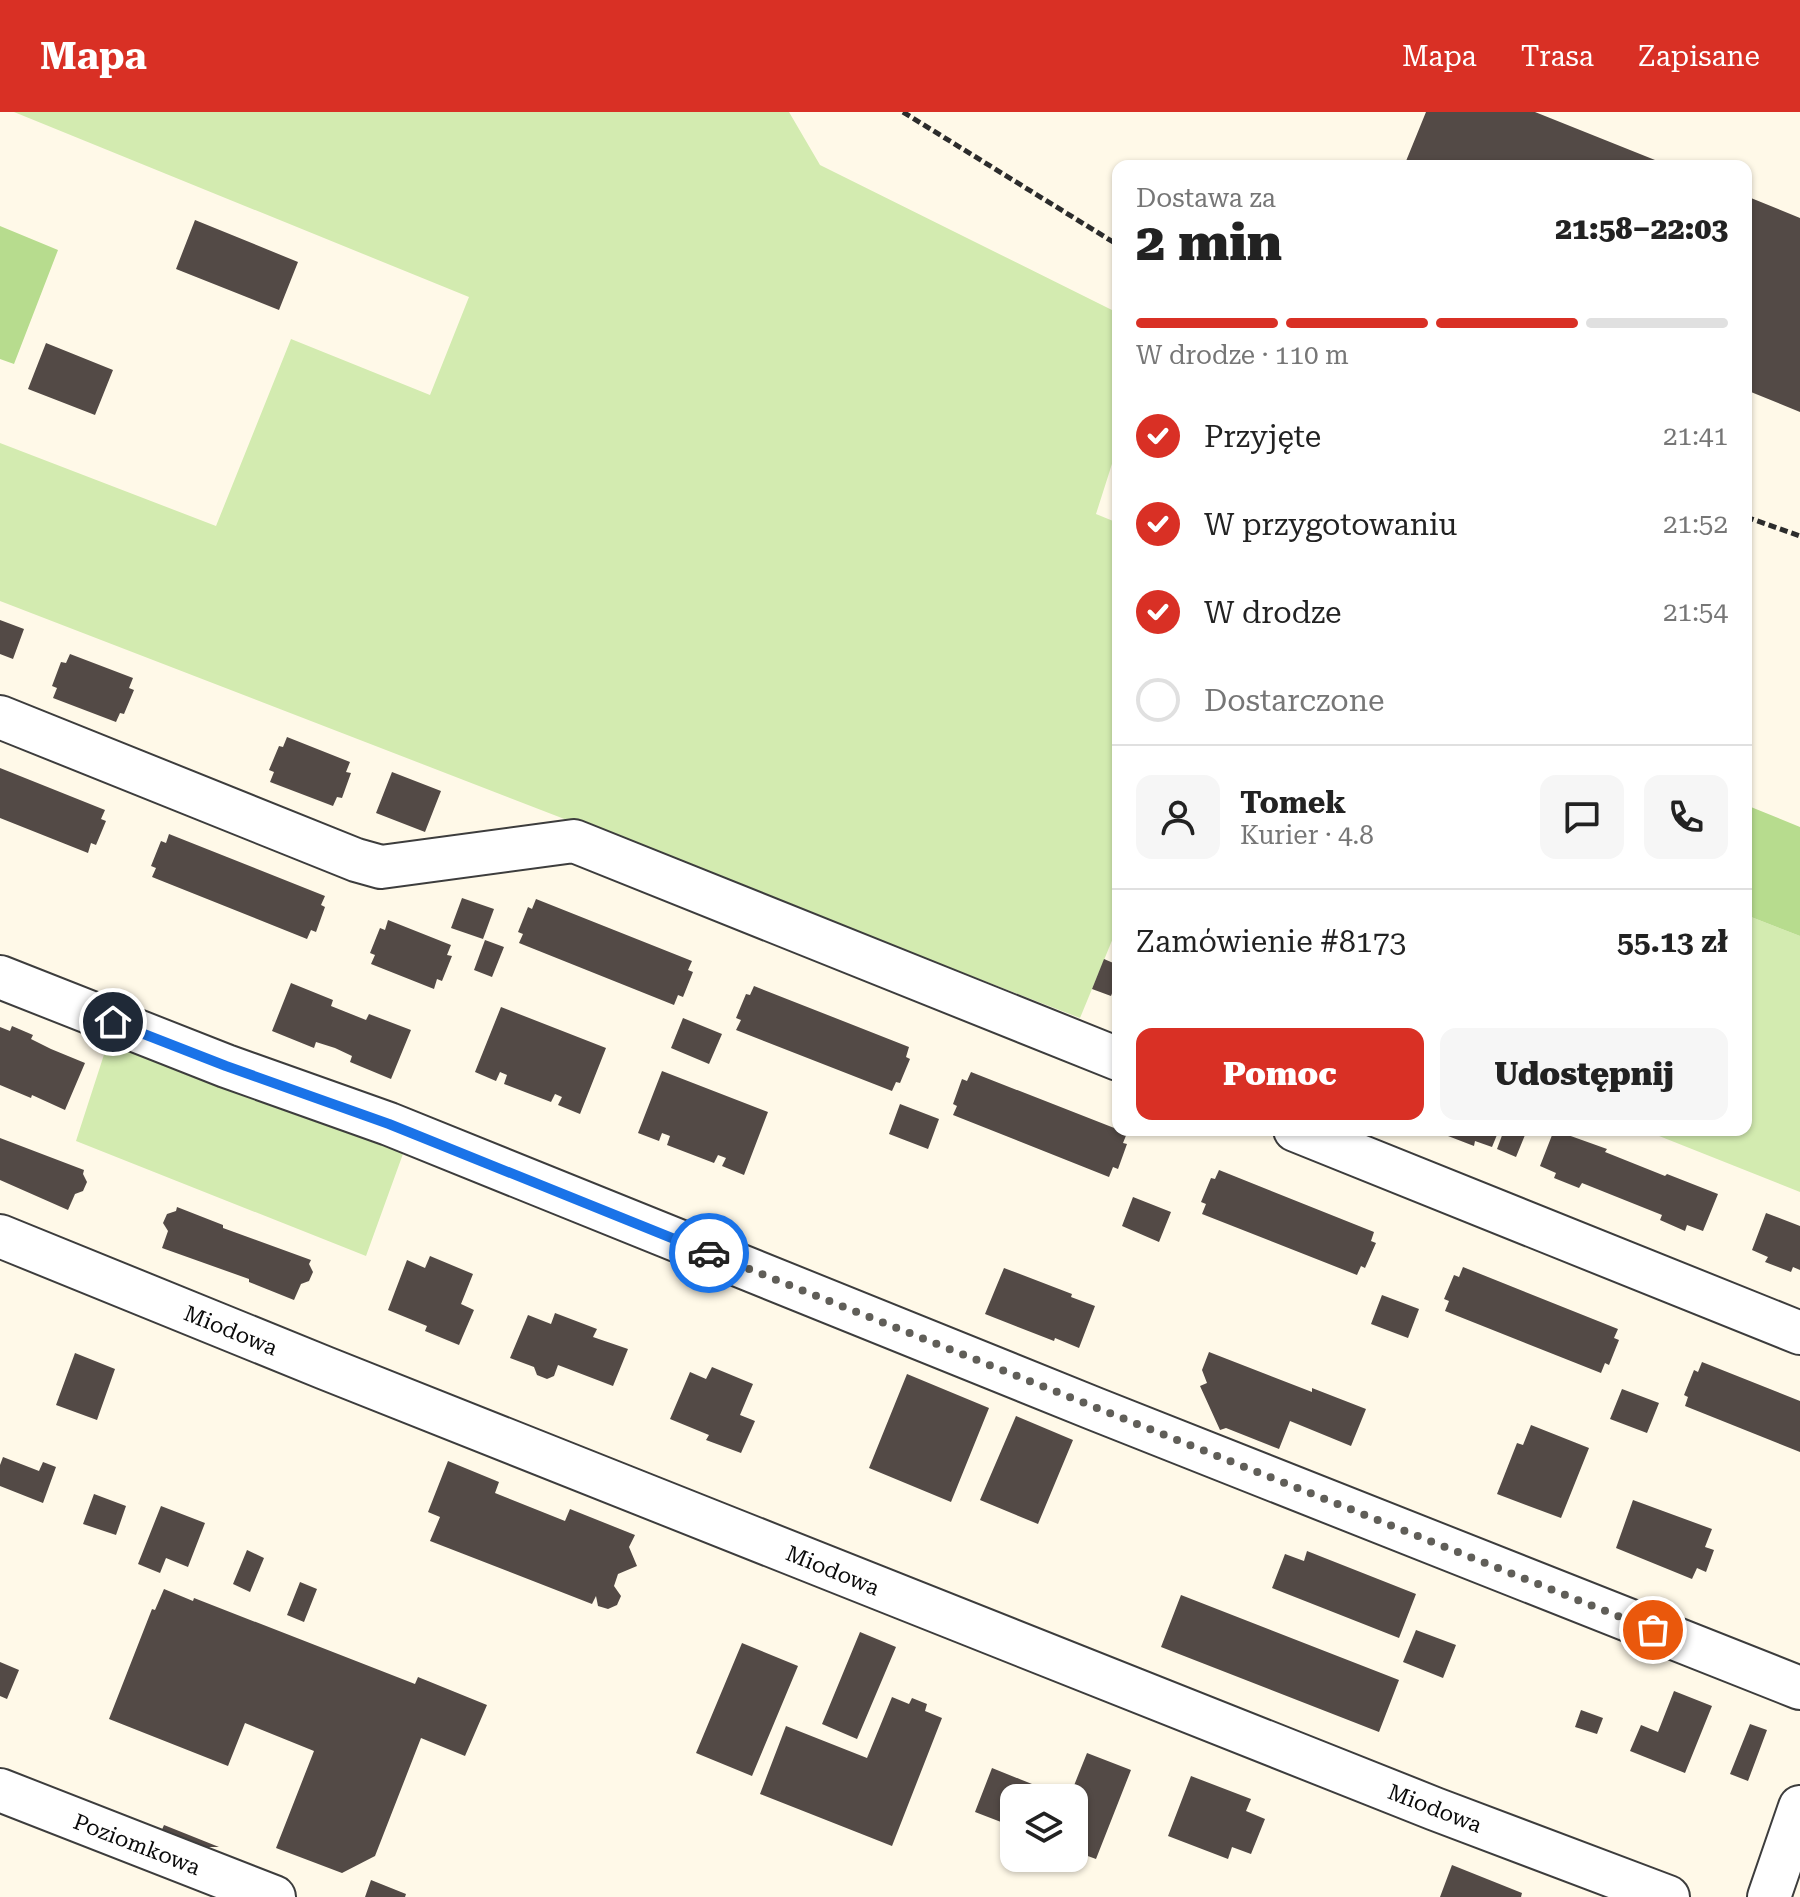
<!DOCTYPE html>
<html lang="pl">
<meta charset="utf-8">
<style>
:root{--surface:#fff;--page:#f6f6f6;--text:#222;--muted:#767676;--line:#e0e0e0;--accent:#d93025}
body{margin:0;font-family:"Roboto Serif",serif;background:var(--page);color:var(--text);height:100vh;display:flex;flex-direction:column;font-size:30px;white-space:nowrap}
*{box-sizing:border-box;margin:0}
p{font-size:26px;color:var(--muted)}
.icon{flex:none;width:44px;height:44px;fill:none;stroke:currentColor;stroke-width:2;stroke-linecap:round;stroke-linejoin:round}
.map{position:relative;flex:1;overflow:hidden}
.drawer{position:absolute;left:1112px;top:48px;width:640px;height:976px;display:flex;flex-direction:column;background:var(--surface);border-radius:16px;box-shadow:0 2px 6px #0004}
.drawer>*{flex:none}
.fabs{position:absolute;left:1000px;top:1672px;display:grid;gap:16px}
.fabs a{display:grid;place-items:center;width:88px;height:88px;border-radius:16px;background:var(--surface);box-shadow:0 2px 6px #0004;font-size:40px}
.pin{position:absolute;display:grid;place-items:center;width:68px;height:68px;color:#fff;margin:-34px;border:4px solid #fff;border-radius:50%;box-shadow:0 2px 8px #0007}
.courier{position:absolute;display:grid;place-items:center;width:80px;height:80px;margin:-40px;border:6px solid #1a73e8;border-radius:50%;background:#fff;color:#222;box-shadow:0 2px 10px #0007}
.head em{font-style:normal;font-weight:800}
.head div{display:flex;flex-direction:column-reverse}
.head{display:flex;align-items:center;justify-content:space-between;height:136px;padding:0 24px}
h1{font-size:52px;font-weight:800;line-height:60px}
.bar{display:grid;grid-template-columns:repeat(4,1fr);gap:12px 8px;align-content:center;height:96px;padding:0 24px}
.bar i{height:10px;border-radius:6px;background:var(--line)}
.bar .active{background:var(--accent)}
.bar p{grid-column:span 4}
.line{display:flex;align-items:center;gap:20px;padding:0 24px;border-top:2px solid var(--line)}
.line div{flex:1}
.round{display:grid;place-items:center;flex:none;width:84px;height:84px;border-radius:16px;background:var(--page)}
ol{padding:0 24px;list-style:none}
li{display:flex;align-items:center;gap:24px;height:88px}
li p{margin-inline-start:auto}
li .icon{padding:8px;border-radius:50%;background:var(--accent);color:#fff;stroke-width:4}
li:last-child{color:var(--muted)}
li i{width:44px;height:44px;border:4px solid var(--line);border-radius:50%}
.cta{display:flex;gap:16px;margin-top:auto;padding:16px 24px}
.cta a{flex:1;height:92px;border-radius:16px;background:var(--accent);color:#fff;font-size:32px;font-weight:800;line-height:92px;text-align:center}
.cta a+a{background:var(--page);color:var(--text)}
header{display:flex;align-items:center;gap:48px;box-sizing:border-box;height:112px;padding:0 40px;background:var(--accent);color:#fff}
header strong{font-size:38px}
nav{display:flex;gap:44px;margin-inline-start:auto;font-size:28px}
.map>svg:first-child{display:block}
.green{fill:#d3ebb0}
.forest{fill:#b7dc8e}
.building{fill:#534a46}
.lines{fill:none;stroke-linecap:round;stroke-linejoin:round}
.minor-casing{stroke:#3d3d3d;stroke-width:46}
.path{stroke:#2c2c2c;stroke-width:5;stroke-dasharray:8 4;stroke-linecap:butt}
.minor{stroke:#fff;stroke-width:42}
.done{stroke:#605e58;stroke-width:8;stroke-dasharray:0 14.4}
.route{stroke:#1a73e8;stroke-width:10}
.labels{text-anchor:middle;stroke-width:8;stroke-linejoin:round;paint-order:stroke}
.street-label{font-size:22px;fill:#0a0a0a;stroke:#fff}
</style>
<header>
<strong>Mapa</strong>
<nav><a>Mapa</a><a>Trasa</a><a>Zapisane</a></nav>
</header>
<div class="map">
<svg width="1800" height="1785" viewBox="0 0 1800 1785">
<rect width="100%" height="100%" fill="#fff9e8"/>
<path class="green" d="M14,0H789L820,53L1118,201V333L1096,402L1118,411V814L1080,906L0,489V331L216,414L291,227L430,283L469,185Z
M1746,803L1800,824V1080L1644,1018H1746Z
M111,921L408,1028L366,1144L76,1029Z"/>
<path class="forest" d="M0,114L58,138L14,252L0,247Z
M1746,693L1800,715V824L1746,803Z"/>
<path class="building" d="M1426,0H1535L1670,54H1404Z
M1746,84L1800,106V300L1746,278Z
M195,108L298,150L279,198L176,157Z
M46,231L113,258L95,303L28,277Z
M0,508L24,517L13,547L0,542Z
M70,542L133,566L129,576L134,578L124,602L120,601L116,610L53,586L57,576L52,574L61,550L66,551Z
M287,625L350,650L346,660L351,661L342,686L337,685L333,694L270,670L274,660L269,658L279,634L283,635Z
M0,656L105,698L101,707L106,709L96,733L91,731L88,741L0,706Z
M392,660L441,679L425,720L376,701Z
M169,722L325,784L321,793L325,795L316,820L311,818L307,827L152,765L156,756L151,754L161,729L166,731Z
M462,786L494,797L483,827L451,816Z
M536,787L692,849L688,858L693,860L683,885L678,883L674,893L519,831L523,822L518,820L528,795L532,797Z
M388,808L451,833L447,843L452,844L442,869L437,867L434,877L371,852L375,843L370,841L380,816L385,818Z
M485,828L504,835L492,865L474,858Z
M1104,847L1118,853V866L1111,884L1092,877Z
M291,871L333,888L331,894L366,908L369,902L411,918L391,967L350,950L352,944L335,936L316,930L314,936L272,919Z
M754,874L909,935L906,945L910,947L900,971L896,970L892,979L736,918L741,908L736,906L746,882L750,883Z
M501,895L606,936L580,1002L558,993L562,985L555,982L551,990L504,972L507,963L500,960L496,969L475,960Z
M683,906L722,922L709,952L671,936Z
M12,914L33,923L31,927L51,937L85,951L65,998L32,983L31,986L0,973V915L10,919Z
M662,959L768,1000L744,1063L722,1054L726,1046L718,1043L714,1051L667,1033L670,1024L662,1021L659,1029L638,1021Z
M971,960L1127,1021L1123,1031L1127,1032L1118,1057L1113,1055L1109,1065L953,1003L957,994L953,992L962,967L967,969Z
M900,992L939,1007L928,1037L889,1022Z
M1450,1018H1499L1492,1035L1475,1029L1474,1034L1448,1024Z
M1504,1018H1527L1516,1045L1497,1037Z
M1554,1018L1607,1037L1605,1040L1665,1064L1667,1062L1718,1082L1703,1119L1687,1113L1685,1119L1660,1108L1662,1103L1582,1071L1579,1076L1554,1066L1556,1061L1540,1054Z
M0,1026L84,1058L83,1062L87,1070L83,1079L75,1082L68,1098L0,1068Z
M1219,1058L1374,1120L1371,1129L1376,1131L1365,1156L1361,1154L1357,1163L1202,1102L1206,1092L1201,1090L1211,1066L1215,1067Z
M1133,1085L1171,1100L1159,1130L1122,1114Z
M177,1095L223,1113V1116L311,1148L309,1152L313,1160L309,1169L301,1172L294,1188L249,1170V1167L162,1136L168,1119L163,1111L167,1102L176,1099Z
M1766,1101L1800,1114V1158L1793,1155L1791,1160L1765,1150L1768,1145L1752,1138Z
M430,1144L473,1162L461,1192L474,1198L459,1233L425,1219L427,1214L388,1198L407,1148L425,1156Z
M1463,1155L1618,1217L1614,1226L1619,1228L1609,1253L1605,1251L1601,1261L1445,1199L1449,1189L1444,1187L1454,1163L1459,1165Z
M1004,1156L1072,1182L1071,1185L1095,1194L1079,1236L1055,1226L1054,1229L985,1202Z
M1382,1183L1419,1197L1408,1226L1371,1212Z
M555,1201L597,1217L593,1225L628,1237L613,1274L558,1253L554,1264L547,1267L537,1263L534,1255L510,1246L528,1203L551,1212Z
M1209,1240L1312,1280V1276L1366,1297L1351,1334L1290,1309L1279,1337L1226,1316L1220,1318L1200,1274L1207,1271L1202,1258Z
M75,1241L115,1257L97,1308L56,1293Z
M1702,1250L1800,1289V1340L1685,1294L1688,1285L1684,1283L1694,1258L1698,1260Z
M712,1255L753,1272L740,1303L755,1309L741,1341L706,1328L709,1323L670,1307L690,1260L706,1267Z
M907,1262L989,1296L951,1390L869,1356Z
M1622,1277L1659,1291L1647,1321L1610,1307Z
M1016,1304L1073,1328L1038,1412L980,1388Z
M1531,1313L1589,1336L1561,1406L1497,1382L1517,1331L1523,1333Z
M3,1345L39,1359L43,1350L56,1355L43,1391L0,1374V1353Z
M448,1349L499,1370L495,1381L565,1409L570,1397L635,1423L629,1435L637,1454L618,1462L614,1474L621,1484L617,1493L608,1497L598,1494L596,1484L592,1492L430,1429L440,1405L428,1400Z
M94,1382L126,1394L116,1423L83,1412Z
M1633,1388L1712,1417L1705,1435L1714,1438L1706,1460L1697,1456L1692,1467L1616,1436Z
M161,1394L205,1411L188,1455L166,1446L160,1461L138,1452Z
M247,1438L264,1446L250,1480L233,1472Z
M1307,1439L1416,1482L1399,1526L1272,1476L1285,1442L1304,1449Z
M300,1470L317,1477L304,1510L287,1503Z
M164,1477L193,1489L194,1486L415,1572L418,1565L487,1593L465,1644L421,1626L375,1744L342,1761L276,1736L314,1639L245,1611L228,1654L109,1607L152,1497L155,1498Z
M1181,1483L1399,1568L1379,1620L1161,1535Z
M1416,1518L1456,1533L1443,1566L1403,1550Z
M860,1520L896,1535L857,1627L822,1612Z
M742,1531L798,1554L752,1664L696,1641Z
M0,1550L19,1558L7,1587L0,1584Z
M1674,1579L1712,1594L1685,1661L1630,1639L1641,1613L1658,1620Z
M892,1585L909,1592L912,1586L927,1592L925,1599L942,1606L892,1734L760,1682L786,1614L867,1646Z
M1581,1598L1603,1606L1597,1622L1575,1615Z
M1750,1612L1767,1618L1748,1669L1730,1662Z
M1087,1641L1131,1658L1096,1747L1074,1739V1686H1069Z
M992,1656L1067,1686H1014V1715L975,1700Z
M1191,1664L1251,1687L1246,1699L1265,1707L1251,1742L1232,1735L1228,1747L1168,1724Z
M164,1713L219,1735H175L158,1727Z
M1452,1753L1522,1781L1521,1785H1440Z
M371,1768L406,1782L405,1785H365Z"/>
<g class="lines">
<g class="minor-casing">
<path id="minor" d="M0,605L356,748L381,755L574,729L1118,947
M0,865L226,954L389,1012L1095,1297L1800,1576
M1295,1018L1800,1221
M0,1124L325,1256L1435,1697L1668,1785
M0,1678L274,1785
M1769,1785L1800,1695"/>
</g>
<path class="path" d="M903,0L1118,133
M1746,405L1800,424"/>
<use href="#minor" class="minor"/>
</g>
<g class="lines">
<path class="done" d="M709,1141L1653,1518"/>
<path class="route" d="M113,910L226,954L389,1012L709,1141"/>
</g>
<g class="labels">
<g class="street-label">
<text transform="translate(231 1218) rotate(22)" y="8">Miodowa</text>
<text transform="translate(833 1458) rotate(22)" y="8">Miodowa</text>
<text transform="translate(1435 1696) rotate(21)" y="8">Miodowa</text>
<text transform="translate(137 1732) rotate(21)" y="8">Poziomkowa</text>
</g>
</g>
</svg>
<div class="fabs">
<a><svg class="icon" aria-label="layers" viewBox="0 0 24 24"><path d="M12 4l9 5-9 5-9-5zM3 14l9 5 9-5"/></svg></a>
</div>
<div class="pin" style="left:1653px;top:1518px;background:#ea580c"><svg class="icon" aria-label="bag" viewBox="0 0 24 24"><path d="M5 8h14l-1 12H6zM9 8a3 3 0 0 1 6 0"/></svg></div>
<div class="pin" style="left:113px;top:910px;background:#1f2937"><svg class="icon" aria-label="home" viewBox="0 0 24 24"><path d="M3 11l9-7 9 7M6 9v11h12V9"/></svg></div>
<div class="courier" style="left:709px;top:1141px"><svg class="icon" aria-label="car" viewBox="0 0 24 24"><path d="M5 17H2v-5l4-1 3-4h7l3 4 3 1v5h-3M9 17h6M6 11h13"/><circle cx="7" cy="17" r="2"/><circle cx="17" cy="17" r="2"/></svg></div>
<section class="drawer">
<div class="head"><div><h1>2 min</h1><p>Dostawa za</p></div><em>21:58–22:03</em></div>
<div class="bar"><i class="active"></i><i class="active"></i><i class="active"></i><i></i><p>W drodze · 110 m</p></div>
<ol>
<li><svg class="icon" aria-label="check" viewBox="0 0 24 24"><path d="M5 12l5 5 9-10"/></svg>Przyjęte<p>21:41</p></li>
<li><svg class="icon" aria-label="check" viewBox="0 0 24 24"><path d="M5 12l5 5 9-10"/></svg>W przygotowaniu<p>21:52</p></li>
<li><svg class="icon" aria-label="check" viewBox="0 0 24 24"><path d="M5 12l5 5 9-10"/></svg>W drodze<p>21:54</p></li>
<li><i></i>Dostarczone</li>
</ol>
<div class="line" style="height:144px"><a class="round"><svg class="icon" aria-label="person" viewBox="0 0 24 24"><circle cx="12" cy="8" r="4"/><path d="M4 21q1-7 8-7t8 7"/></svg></a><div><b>Tomek</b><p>Kurier · 4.8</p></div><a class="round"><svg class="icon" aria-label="chat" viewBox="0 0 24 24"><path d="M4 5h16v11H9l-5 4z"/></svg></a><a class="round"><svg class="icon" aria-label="phone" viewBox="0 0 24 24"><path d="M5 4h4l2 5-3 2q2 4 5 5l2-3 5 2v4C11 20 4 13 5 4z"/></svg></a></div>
<div class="line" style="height:104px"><div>Zamówienie #8173</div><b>55.13 zł</b></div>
<div class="cta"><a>Pomoc</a><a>Udostępnij</a></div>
</section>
</div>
